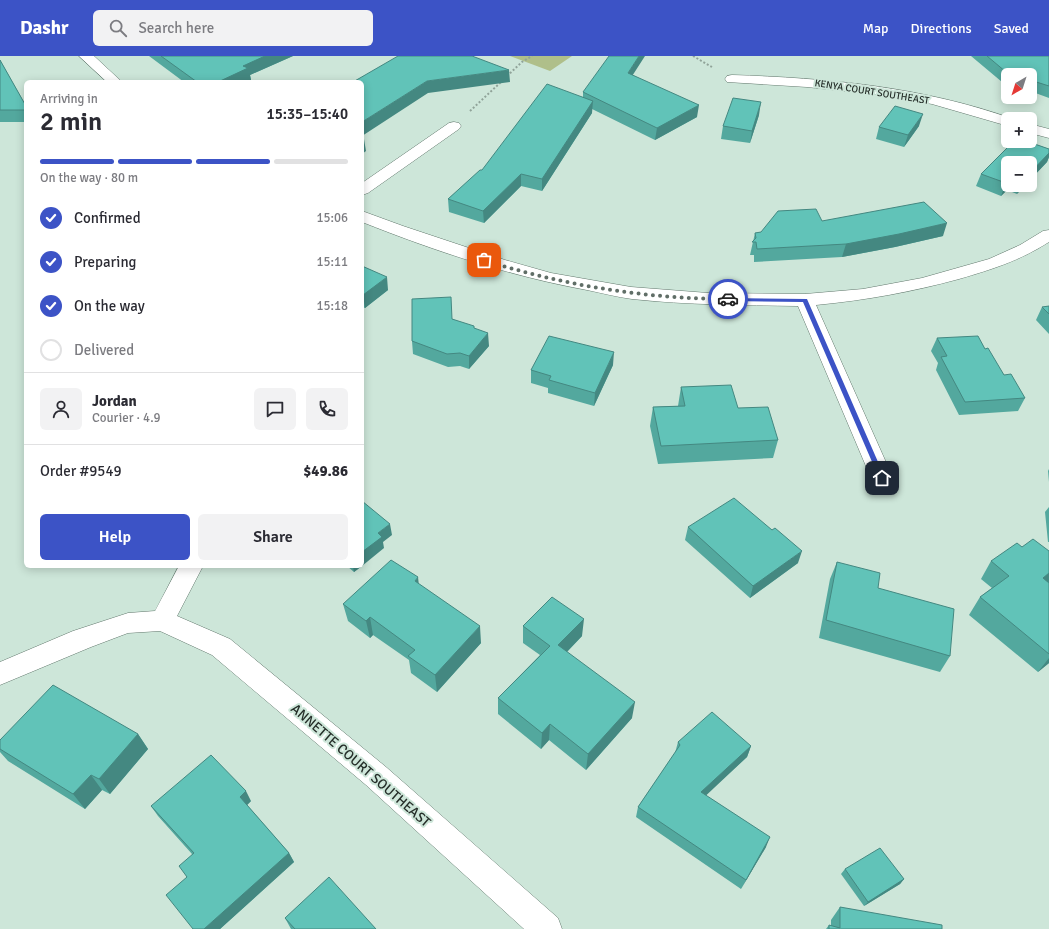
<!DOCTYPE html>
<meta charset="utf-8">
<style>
:root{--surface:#fff;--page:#f2f2f3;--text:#2b2b33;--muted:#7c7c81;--line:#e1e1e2;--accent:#3c53c6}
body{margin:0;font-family:Signika,sans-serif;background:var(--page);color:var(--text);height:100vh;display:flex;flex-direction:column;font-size:15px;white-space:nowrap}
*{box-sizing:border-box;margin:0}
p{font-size:13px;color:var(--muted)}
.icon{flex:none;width:22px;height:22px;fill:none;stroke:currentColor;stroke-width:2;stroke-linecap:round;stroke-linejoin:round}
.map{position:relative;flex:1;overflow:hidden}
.drawer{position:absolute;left:24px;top:24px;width:340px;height:488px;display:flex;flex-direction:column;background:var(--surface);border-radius:6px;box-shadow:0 2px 10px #0003}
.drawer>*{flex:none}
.needle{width:26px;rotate:219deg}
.tools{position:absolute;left:1001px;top:12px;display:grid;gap:8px}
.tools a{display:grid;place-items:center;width:36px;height:36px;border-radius:6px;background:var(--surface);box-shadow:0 2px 10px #0003;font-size:20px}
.pin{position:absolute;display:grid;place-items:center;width:34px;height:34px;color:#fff;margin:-17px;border-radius:8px;box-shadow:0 2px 6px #0006}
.courier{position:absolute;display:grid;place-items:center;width:40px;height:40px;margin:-20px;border:3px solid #3c53c6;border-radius:50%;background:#fff;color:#222;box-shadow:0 1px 5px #0007}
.summary em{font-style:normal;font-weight:600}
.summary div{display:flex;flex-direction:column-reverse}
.summary{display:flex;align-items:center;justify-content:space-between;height:68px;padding:0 16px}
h1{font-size:26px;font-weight:600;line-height:30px}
.bar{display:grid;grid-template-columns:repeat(4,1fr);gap:6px 4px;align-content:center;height:48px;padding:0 16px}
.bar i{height:5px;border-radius:3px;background:var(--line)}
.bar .selected{background:var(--accent)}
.bar p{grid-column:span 4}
.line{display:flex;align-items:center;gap:10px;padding:0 16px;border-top:1px solid var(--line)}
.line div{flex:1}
.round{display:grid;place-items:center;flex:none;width:42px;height:42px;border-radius:6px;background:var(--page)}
ol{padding:0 16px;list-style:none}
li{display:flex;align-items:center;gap:12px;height:44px}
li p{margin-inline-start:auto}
li .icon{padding:4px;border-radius:50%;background:var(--accent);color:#fff;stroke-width:4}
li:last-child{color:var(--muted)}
li i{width:22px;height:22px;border:2px solid var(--line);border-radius:50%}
.cta{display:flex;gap:8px;margin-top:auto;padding:8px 16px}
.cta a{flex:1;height:46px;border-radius:6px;background:var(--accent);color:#fff;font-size:16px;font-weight:600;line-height:46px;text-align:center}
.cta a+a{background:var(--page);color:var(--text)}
header{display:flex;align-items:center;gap:24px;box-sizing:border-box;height:56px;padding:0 20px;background:var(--accent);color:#fff}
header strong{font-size:19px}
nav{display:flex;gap:22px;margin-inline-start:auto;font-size:14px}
.search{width:280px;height:36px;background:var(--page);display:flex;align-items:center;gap:10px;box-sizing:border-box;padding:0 14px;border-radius:6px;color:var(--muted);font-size:15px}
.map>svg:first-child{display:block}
.green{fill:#afbf8a}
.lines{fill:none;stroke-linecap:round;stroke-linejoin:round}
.minor-casing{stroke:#62786d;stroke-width:1}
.path{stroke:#90a399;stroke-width:2;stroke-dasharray:2 2;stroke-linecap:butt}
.minor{fill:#fff;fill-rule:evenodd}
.wall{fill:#53a89e}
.shaded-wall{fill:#448881}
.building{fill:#61c3b8;stroke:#448881}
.route{fill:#3c53c6}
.done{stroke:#606e67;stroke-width:4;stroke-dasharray:0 7.2}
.labels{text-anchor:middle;stroke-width:4;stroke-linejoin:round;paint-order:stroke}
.far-street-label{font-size:10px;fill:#252e29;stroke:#cde6d9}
.near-street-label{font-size:14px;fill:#252e29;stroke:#cde6d9}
</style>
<header>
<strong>Dashr</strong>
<div class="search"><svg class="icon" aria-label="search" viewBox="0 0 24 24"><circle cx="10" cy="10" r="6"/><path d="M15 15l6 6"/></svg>Search here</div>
<nav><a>Map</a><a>Directions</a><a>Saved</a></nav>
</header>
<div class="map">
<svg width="1049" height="873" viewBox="0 0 1049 873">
<rect width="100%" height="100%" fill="#cde6d9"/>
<path class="green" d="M510,0H572L550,15Z"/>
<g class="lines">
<g class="minor-casing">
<path id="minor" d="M79,0H94L122,26H107Z
M732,19C828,22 923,31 1013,63H1008V70L932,48L882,39L807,31L727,26L725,23L727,20Z
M454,66L459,67L461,70L459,73L368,137L362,139V127L449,67Z
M1030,68L1049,73V82L1030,77Z
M362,155L403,170L505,204L551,217L631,231L708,237L805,238L863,233L922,222L989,203L1020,189L1043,175L1049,174V186C1019,205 993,213 959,223C911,236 867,244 816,249L893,422L890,428L882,430L874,428L871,422L798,250C743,249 687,249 632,243C617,241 602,237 587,234C510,220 435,195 362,166Z
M179,510H203L177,560L230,583L386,711L558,862L562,873H524L366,729L212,599L160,575L128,577L91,591L0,629V606L73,575L128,557L155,555Z"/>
</g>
<path class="path" d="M693,0L712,11
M507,20L522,6L532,0
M470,55L501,26"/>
<use href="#minor" class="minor"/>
</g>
<path class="wall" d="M149,0H293L250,19L251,24L246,26H184Z
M971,0H1049V42L1030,35V19H1008V28L1002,26Z
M0,4L26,50V66H0Z
M633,19L697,61L655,84L592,53V57L542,135L521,130L484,167L449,156L448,143L482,114L583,41V36Z
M759,59L750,87L721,83L723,70Z
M919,70L904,91L876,83L879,71Z
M1014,85H1026L1049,93V101L1047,106L1030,124V107H1008V129H1025L1017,138L1007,134L1001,140L976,130L981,118Z
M822,165L943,180L895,191L842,201L754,206V199H750L755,177Z
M362,210L388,234L365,252L362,251Z
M1049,250V278L1036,264L1042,251Z
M452,263L474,272L489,290L469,313L460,310L448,311L413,298L412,285Z
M937,282L985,293L1004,319L1025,342L1018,355L959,359L936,314L938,307L931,295Z
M613,309L594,350L548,337V332L531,327V314Z
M681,331L738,352L778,384L773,402L658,408L650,370L653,351L678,350Z
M1049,413V426L1048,415Z
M1049,451V486H1048L1045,456Z
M688,471L798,507L750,542L685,484Z
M1022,491L1049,495V607L1038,616L969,559L980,541L992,532L981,523L991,505Z
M837,506L950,600L940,616L819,582L830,523Z
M347,510H362L354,516Z
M419,528L481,587L437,636L411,617L409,604L373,579L370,582L348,565L343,548Z
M523,570L582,580L567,596L632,662L586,714L549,684L541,693L498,658V642L540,599L523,587Z
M138,678L148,693L110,738L102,734L85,753L8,705L0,696V684Z
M678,686L751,690L747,701L705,739L766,791L741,833L636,761L638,751L675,697Z
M251,745L247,749L289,797L294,806L220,873H193L186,821L192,798L158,760L151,750Z
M845,813L904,823L900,828L864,850L841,818Z
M840,851L942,873H826L829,869L831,870V864Z
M285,862L376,873H291Z"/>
<path class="shaded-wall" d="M265,0H293L250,19L251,24L246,26H218L243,10Z
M639,0H645L627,28L628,17Z
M509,14L510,26L428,37L362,80V66L427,25Z
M593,45L592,57L542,135V123Z
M761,46L759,59L750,87L752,75Z
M699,49L697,61L655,84L657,72Z
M923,58L919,70L904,91L908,79Z
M364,83L366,95L362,98V85Z
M1049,97V101L1047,106L1030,124V117Z
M521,118V130L484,167L483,155Z
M1008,126V129H1009L1007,134L1001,140L1006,127Z
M1021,129H1025L1017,138Z
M947,167L943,180L895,191L842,201L846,188Z
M387,221L388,234L365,252L363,239Z
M488,277L489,290L469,313V300Z
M614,296L613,309L594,350L595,337Z
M390,468L392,479L383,486L384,492L362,510V496L378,477Z
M802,495L798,507L750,542L753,530Z
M353,510H362L354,516Z
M1049,517V526L1031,539L1043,522Z
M418,521L420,539L415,525Z
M370,561L373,579L370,582L366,565Z
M584,563L582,580L557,606L558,589Z
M480,570L481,587L437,636L435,619Z
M1049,602V607L1038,616Z
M635,646L632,662L586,714L588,698Z
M550,668L549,684L541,693L542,677Z
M138,678L148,693L110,738L99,723Z
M751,690L747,701L698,747L701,736Z
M91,719L102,734L85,753L73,738Z
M246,735L251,745L245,751L240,741Z
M770,781L766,791L741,833L746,824Z
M289,797L294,806L220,873H204Z
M904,823L900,828L864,850L868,846Z"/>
<path class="building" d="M161,0H265L243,10L248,12L218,26H197Z
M398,0H472L509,14L427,25L362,66V26H353Z
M609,0H639L628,17L699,49L657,72L583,36Z
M987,0H1049V30L1030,24V19H1016L1006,16Z
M0,4L26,50V54H0Z
M547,28L593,45L542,123L521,118L483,155L448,143L480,114H482Z
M733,42L761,46L752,75L723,70Z
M895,50L923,58L908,79L879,71Z
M1014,85H1026L1049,93V97L1030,117V107H1008V126L1006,127L981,118Z
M924,146L947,167L899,178L846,188L757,193L756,186H752L756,182L755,177L761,176L778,155L816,153L822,165Z
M362,210L387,221L363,239H362Z
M451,241L452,263L474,270V272L488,277L469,300L460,297L447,298L412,285V243Z
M1049,250V258L1042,251Z
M549,280L614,296L595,337L549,324L551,320L531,314Z
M978,280L985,293L988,292L1004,319L1011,318L1025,342L965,346L941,301L947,300L937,282Z
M731,329L738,352L768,351L778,384L661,390L653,351L685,350L681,331Z
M734,442L772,474L775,472L802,495L753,530L688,471Z
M362,445L390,468L378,477L382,481L362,496Z
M1033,483L1049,495V517L1043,522L1049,527V598L980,541L1009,520L991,505L1017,487L1022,491Z
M391,504L418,521L415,525L480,570L435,619L408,600L415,594L370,561L366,565L343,548Z
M837,506L880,517L878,532L954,553L950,600L826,564Z
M552,541L584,563L558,589L635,646L588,698L550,668L542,677L498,642L550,590L523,570Z
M53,629L138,678L99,723L91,719L73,738L0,693V684Z
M712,656L751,690L701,736L770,781L746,824L638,751L680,689L678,686Z
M211,699L246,735L240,741L289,797L204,873H193L166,839L187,821L179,810L194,797L151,750Z
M880,792L904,823L868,846L845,813Z
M329,821L376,873H295L285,862Z
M840,851L942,869V873H829V869L840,872Z"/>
<path class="route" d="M726,242L807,243L885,422L884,423H880L879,422L803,246L728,245L725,243Z"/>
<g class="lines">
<path class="done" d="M484,204C560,229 648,243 728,243"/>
</g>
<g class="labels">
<g class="far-street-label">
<text transform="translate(872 35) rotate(9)" y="4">KENYA COURT SOUTHEAST</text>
</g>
<g class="near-street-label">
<text transform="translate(361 709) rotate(41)" y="5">ANNETTE COURT SOUTHEAST</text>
</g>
</g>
</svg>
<div class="tools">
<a><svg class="needle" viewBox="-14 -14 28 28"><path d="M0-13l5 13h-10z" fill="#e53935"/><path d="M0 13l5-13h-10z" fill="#7c7c81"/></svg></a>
<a>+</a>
<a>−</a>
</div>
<div class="pin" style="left:484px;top:204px;background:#ea580c"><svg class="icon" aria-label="bag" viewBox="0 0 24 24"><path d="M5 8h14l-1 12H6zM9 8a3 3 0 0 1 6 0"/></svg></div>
<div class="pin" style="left:882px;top:422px;background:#1f2937"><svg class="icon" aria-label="home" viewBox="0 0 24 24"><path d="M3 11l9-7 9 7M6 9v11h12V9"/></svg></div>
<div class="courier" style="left:728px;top:243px"><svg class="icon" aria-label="car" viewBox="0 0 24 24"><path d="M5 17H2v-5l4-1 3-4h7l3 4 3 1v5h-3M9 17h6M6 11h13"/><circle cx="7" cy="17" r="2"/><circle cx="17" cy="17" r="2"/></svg></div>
<section class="drawer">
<div class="summary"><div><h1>2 min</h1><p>Arriving in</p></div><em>15:35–15:40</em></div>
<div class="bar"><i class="selected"></i><i class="selected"></i><i class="selected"></i><i></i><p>On the way · 80 m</p></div>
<ol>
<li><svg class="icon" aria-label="check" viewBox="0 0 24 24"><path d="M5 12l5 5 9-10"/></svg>Confirmed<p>15:06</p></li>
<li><svg class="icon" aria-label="check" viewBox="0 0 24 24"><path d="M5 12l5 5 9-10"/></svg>Preparing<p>15:11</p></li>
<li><svg class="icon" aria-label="check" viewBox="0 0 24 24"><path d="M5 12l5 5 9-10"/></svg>On the way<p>15:18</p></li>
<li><i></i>Delivered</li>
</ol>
<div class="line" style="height:72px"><a class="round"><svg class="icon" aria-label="person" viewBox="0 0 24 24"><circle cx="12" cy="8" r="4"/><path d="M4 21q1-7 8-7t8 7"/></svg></a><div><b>Jordan</b><p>Courier · 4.9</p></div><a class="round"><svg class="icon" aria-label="chat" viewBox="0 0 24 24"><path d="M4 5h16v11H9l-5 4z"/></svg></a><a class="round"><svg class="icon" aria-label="phone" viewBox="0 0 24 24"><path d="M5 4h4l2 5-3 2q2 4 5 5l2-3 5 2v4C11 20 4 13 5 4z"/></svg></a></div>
<div class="line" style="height:52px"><div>Order #9549</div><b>$49.86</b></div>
<div class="cta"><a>Help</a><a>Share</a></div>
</section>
</div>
